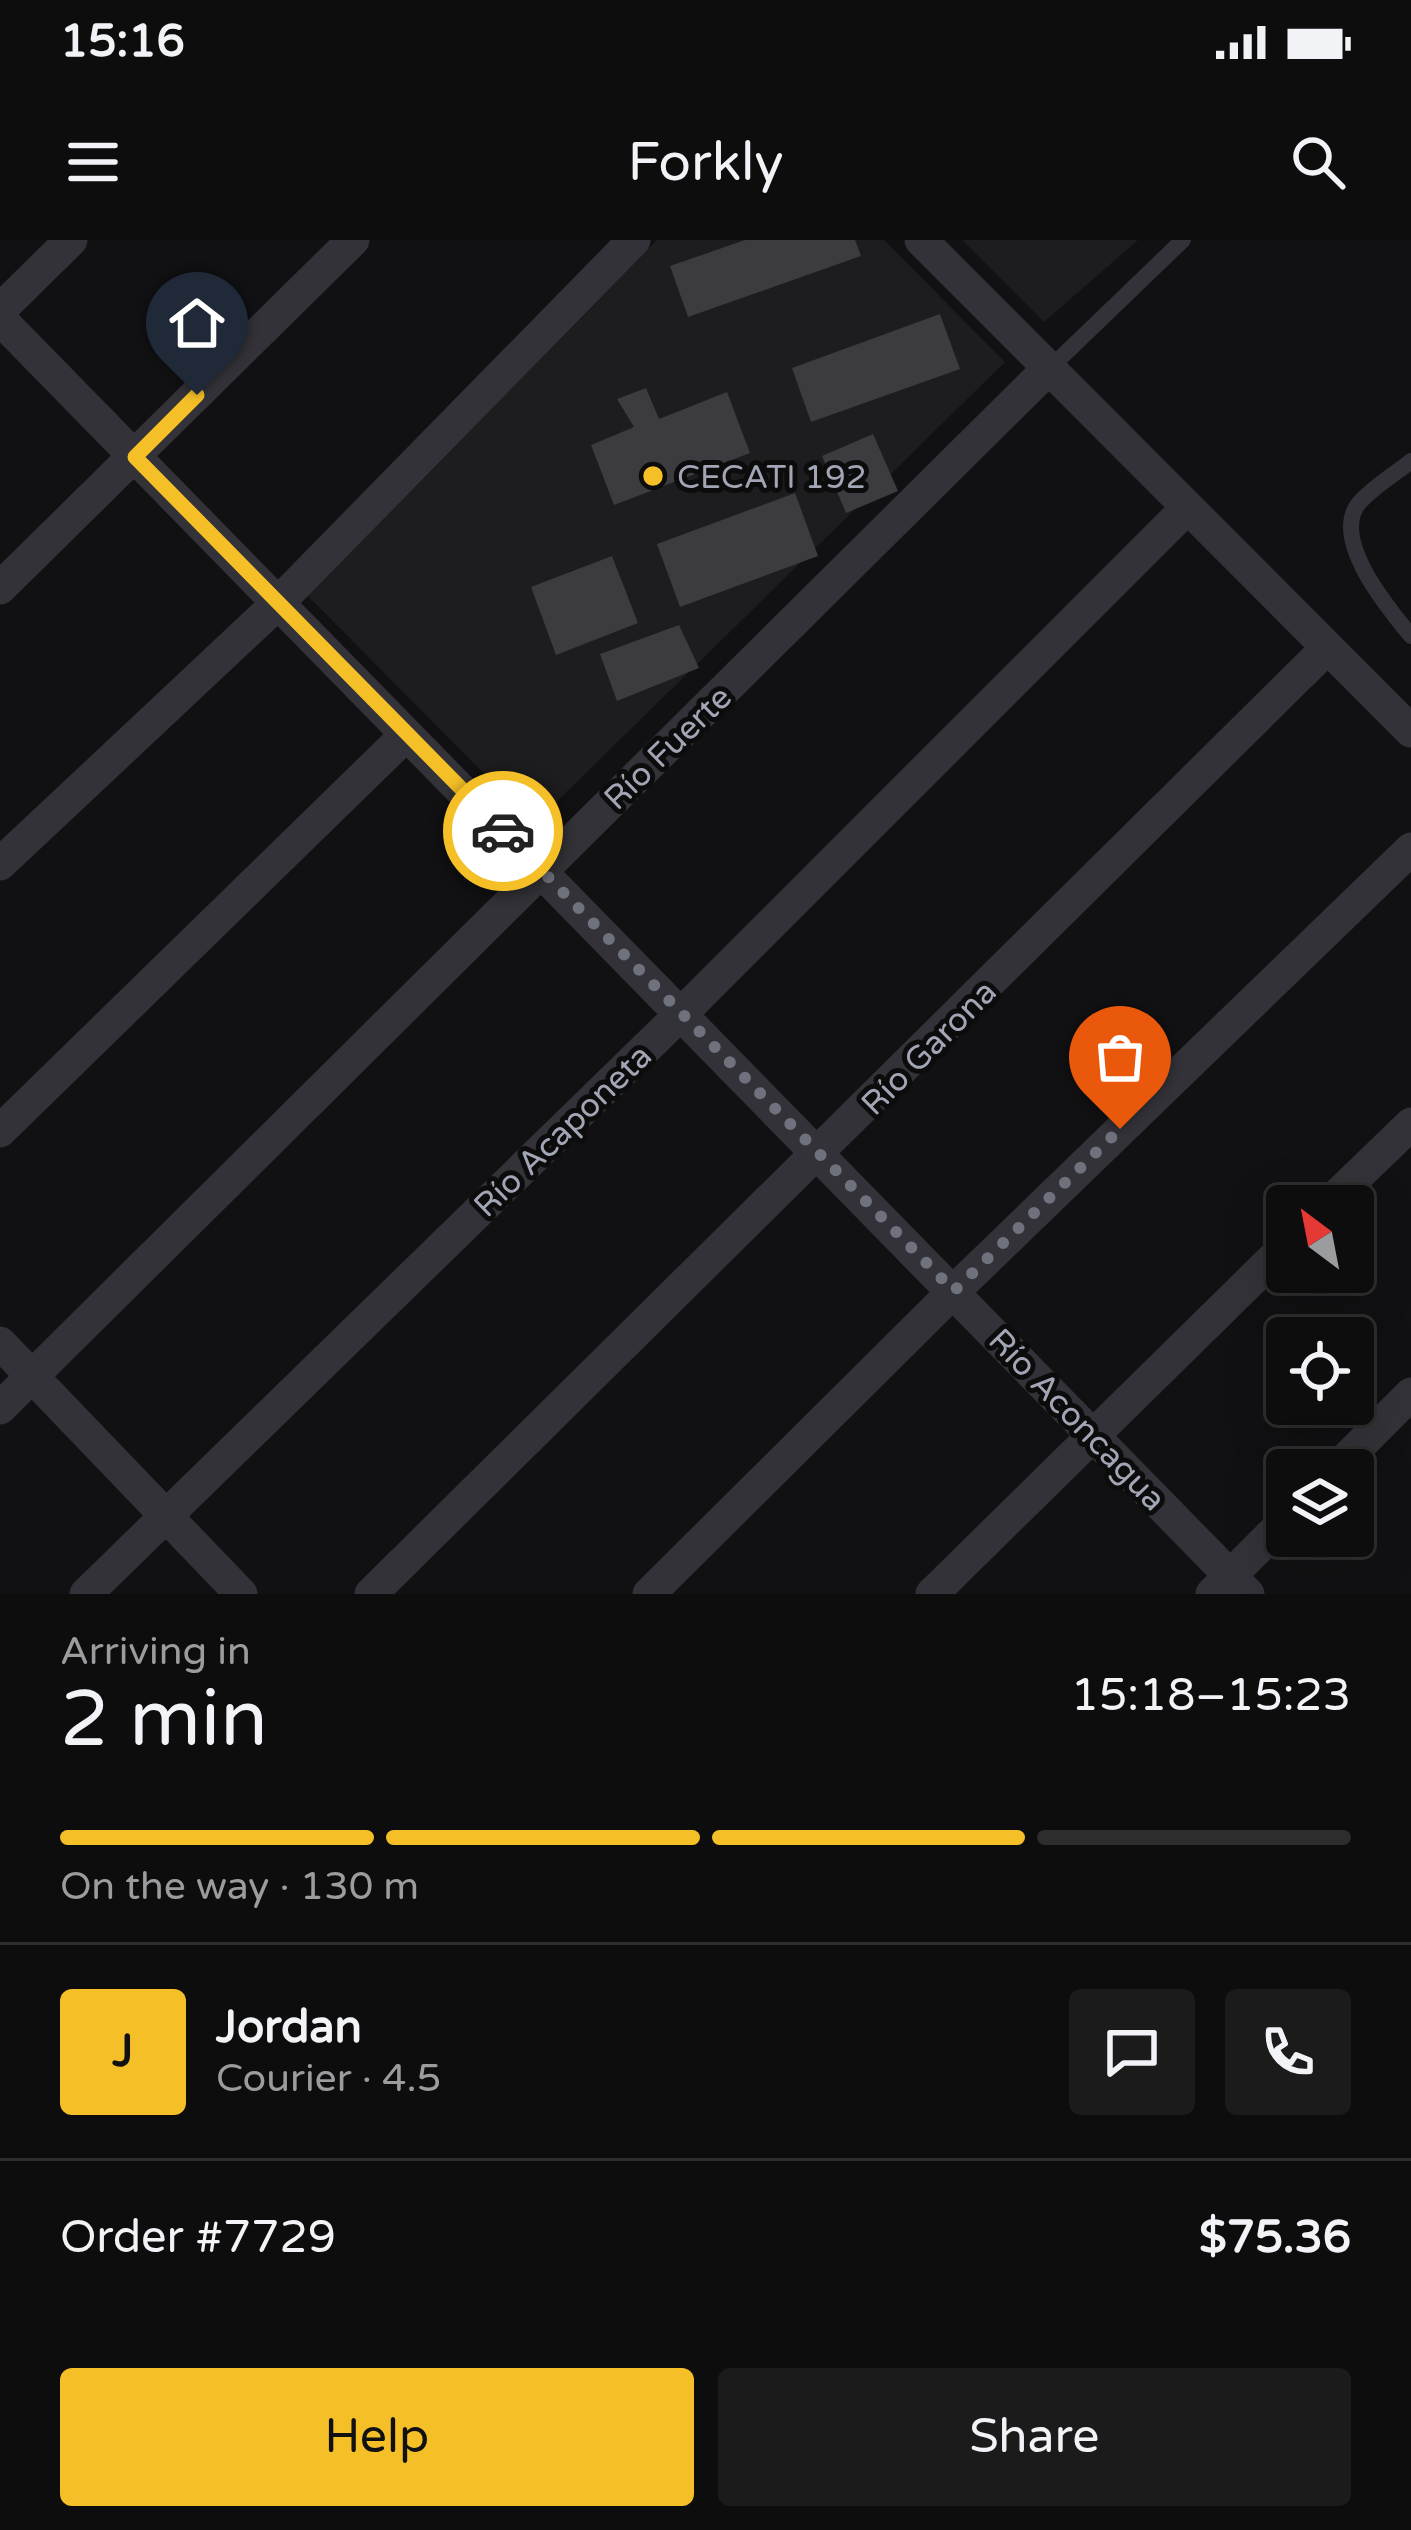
<!DOCTYPE html>
<meta charset="utf-8">
<style>
:root{--surface:#0d0d0e;--page:#1b1b1c;--text:#f1f3f6;--muted:#9a9c9e;--line:#2d2d2e;--accent:#f5bf27}
body{margin:0;font-family:"Varela Round",sans-serif;background:var(--page);color:var(--text);height:100vh;display:flex;flex-direction:column;font-size:45px;white-space:nowrap}
*{box-sizing:border-box;margin:0}
p{font-size:39px;color:var(--muted)}
.icon{flex:none;width:66px;height:66px;fill:none;stroke:currentColor;stroke-width:2;stroke-linecap:round;stroke-linejoin:round}
.map{position:relative;height:1354px;overflow:hidden}
.sheet{display:flex;flex-direction:column;background:var(--surface);flex:1}
.sheet>*{flex:none}
.needle{width:78px;rotate:328deg}
.controls{position:absolute;left:1266px;top:945px;display:grid;gap:24px}
.controls a{display:grid;place-items:center;width:108px;height:108px;border-radius:12px;background:var(--surface);box-shadow:0 12px 48px #0002,0 0 0 3px var(--line);font-size:60px}
.pin{position:absolute;display:grid;place-items:center;width:102px;height:102px;color:#fff;margin:-123px -51px;border-radius:50% 50% 50% 0;rotate:-45deg;box-shadow:0 0 12px #0007}
.pin .icon{rotate:45deg}
.courier{position:absolute;display:grid;place-items:center;width:120px;height:120px;margin:-60px;border:9px solid #f5bf27;border-radius:50%;background:#fff;color:#222;box-shadow:0 3px 15px #0007}
.head em{font-style:normal;font-weight:600}
.head div{display:flex;flex-direction:column-reverse}
.head{display:flex;align-items:center;justify-content:space-between;height:204px;padding:0 60px}
h1{font-size:78px;font-weight:600;line-height:90px}
.bar{display:grid;grid-template-columns:repeat(4,1fr);gap:18px 12px;align-content:center;height:144px;padding:0 60px}
.bar i{height:15px;border-radius:9px;background:var(--line)}
.bar .current{background:var(--accent)}
.bar p{grid-column:span 4}
.line{display:flex;align-items:center;gap:30px;padding:0 60px;border-top:3px solid var(--line)}
.line div{flex:1}
.round{display:grid;place-items:center;flex:none;width:126px;height:126px;border-radius:12px;background:var(--page)}
.button{display:flex;gap:24px;margin-top:auto;padding:24px 60px}
.button a{flex:1;height:138px;border-radius:12px;background:var(--accent);color:#111;font-size:48px;font-weight:600;line-height:138px;text-align:center}
.button a+a{background:var(--page);color:var(--text)}
.status{display:flex;justify-content:space-between;align-items:center;height:84px;padding:0 60px;background:var(--surface);direction:ltr}
.status svg{height:33px;fill:currentColor}
header{display:flex;justify-content:space-between;align-items:center;height:156px;padding:0 60px;background:var(--surface);font-size:54px;font-weight:600}
.map>svg:first-child{display:block}
.built{fill:#1d1d1f}
.building{fill:#3b3b40}
.lines{fill:none;stroke-linecap:round;stroke-linejoin:round}
.lane{stroke:#323238;stroke-width:16}
.street{stroke:#323238;stroke-width:33}
.done{stroke:#6f727c;stroke-width:12;stroke-dasharray:0 21.6}
.route{stroke:#f5bf27;stroke-width:15}
.poi-dot{fill:#f5bf27;stroke:#0c0c0d;stroke-width:4.5}
.labels{text-anchor:middle;stroke-width:10;stroke-linejoin:round;paint-order:stroke}
.poi-label{font-size:33px;fill:#a2a6b4;stroke:#0c0c0d;text-anchor:start}
.street-label{font-size:33px;fill:#a2a6b4;stroke:#0c0c0d}
</style>
<div class="status"><b>15:16</b><svg viewBox="0 0 49 12"><path d="M0 12V9h3v3zM5 12V6h3v6zM10 12V3h3v9zM15 12V0h3v12zM26 1h20v11H26zM47 4h2v5h-2z"/></svg></div>
<header><svg class="icon" aria-label="menu" viewBox="0 0 24 24"><path d="M4 6h16M4 12h16M4 18h16"/></svg>Forkly<svg class="icon" aria-label="search" viewBox="0 0 24 24"><circle cx="10" cy="10" r="6"/><path d="M15 15l6 6"/></svg></header>
<div class="map">
<svg width="1411" height="1354" viewBox="0 0 1411 1354">
<rect width="100%" height="100%" fill="#111113"/>
<path class="built" d="M657,0H884L1005,122L534,584L303,351Z
M962,0H1138L1044,82Z"/>
<path class="building" d="M745,0H855L861,16L688,77L670,26Z
M940,74L960,129L811,182L792,128Z
M646,148L659,179L727,152L750,213L614,265L591,205L634,187L617,159Z
M873,194L898,251L846,273L822,216Z
M795,253L818,316L680,367L657,304Z
M612,316L638,383L556,415L531,347Z
M679,385L699,428L617,461L600,414Z"/>
<g class="lines">
<path class="lane" d="M1048,130L1183,0
M1411,221C1395,234 1373,247 1359,263C1330,299 1388,368 1411,396"/>
<path class="street" d="M921,0L1411,491
M0,70L71,0
M0,79L1248,1354
M0,348L353,0
M0,624L277,364L634,0
M0,891L406,495
M1326,966L1411,884
M0,1103L241,1354
M0,1168L1047,130
M1335,1230L1411,1154
M86,1354L681,774L1187,268
M371,1354L1327,408
M649,1354L954,1051L1411,609
M932,1354L1287,1005
M1212,1354L1287,1279"/>
</g>
<g class="lines">
<path class="done" d="M503,591L954,1051L1120,889"/>
<path class="route" d="M197,155L135,217L503,591"/>
</g>
<circle class="poi-dot" cx="653" cy="236" r="12"/>
<g class="labels">
<g class="poi-label">
<text x="677" y="248">CECATI 192</text>
</g>
<g class="street-label">
<text transform="translate(667 507) rotate(-44)" y="12">Río Fuerte</text>
<text transform="translate(928 807) rotate(-45)" y="12">Río Garona</text>
<text transform="translate(562 890) rotate(-44)" y="12">Río Acaponeta</text>
<text transform="translate(1078 1179) rotate(46)" y="12">Río Aconcagua</text>
</g>
</g>
</svg>
<div class="controls">
<a><svg class="needle" viewBox="-14 -14 28 28"><path d="M0-13l5 13h-10z" fill="#e53935"/><path d="M0 13l5-13h-10z" fill="#9a9c9e"/></svg></a>
<a><svg class="icon" aria-label="locate" viewBox="0 0 24 24"><circle cx="12" cy="12" r="6"/><path d="M12 2v4M12 18v4M2 12h4M18 12h4"/></svg></a>
<a><svg class="icon" aria-label="layers" viewBox="0 0 24 24"><path d="M12 4l9 5-9 5-9-5zM3 14l9 5 9-5"/></svg></a>
</div>
<div class="pin" style="left:1120px;top:889px;background:#ea580c"><svg class="icon" aria-label="bag" viewBox="0 0 24 24"><path d="M5 8h14l-1 12H6zM9 8a3 3 0 0 1 6 0"/></svg></div>
<div class="pin" style="left:197px;top:155px;background:#1f2937"><svg class="icon" aria-label="home" viewBox="0 0 24 24"><path d="M3 11l9-7 9 7M6 9v11h12V9"/></svg></div>
<div class="courier" style="left:503px;top:591px"><svg class="icon" aria-label="car" viewBox="0 0 24 24"><path d="M5 17H2v-5l4-1 3-4h7l3 4 3 1v5h-3M9 17h6M6 11h13"/><circle cx="7" cy="17" r="2"/><circle cx="17" cy="17" r="2"/></svg></div>
</div>
<section class="sheet">
<div class="head"><div><h1>2 min</h1><p>Arriving in</p></div><em>15:18–15:23</em></div>
<div class="bar"><i class="current"></i><i class="current"></i><i class="current"></i><i></i><p>On the way · 130 m</p></div>
<div class="line" style="height:216px"><b class="round" style="background:var(--accent);color:#111">J</b><div><b>Jordan</b><p>Courier · 4.5</p></div><a class="round"><svg class="icon" aria-label="chat" viewBox="0 0 24 24"><path d="M4 5h16v11H9l-5 4z"/></svg></a><a class="round"><svg class="icon" aria-label="phone" viewBox="0 0 24 24"><path d="M5 4h4l2 5-3 2q2 4 5 5l2-3 5 2v4C11 20 4 13 5 4z"/></svg></a></div>
<div class="line" style="height:156px"><div>Order #7729</div><b>$75.36</b></div>
<div class="button"><a>Help</a><a>Share</a></div>
</section>
